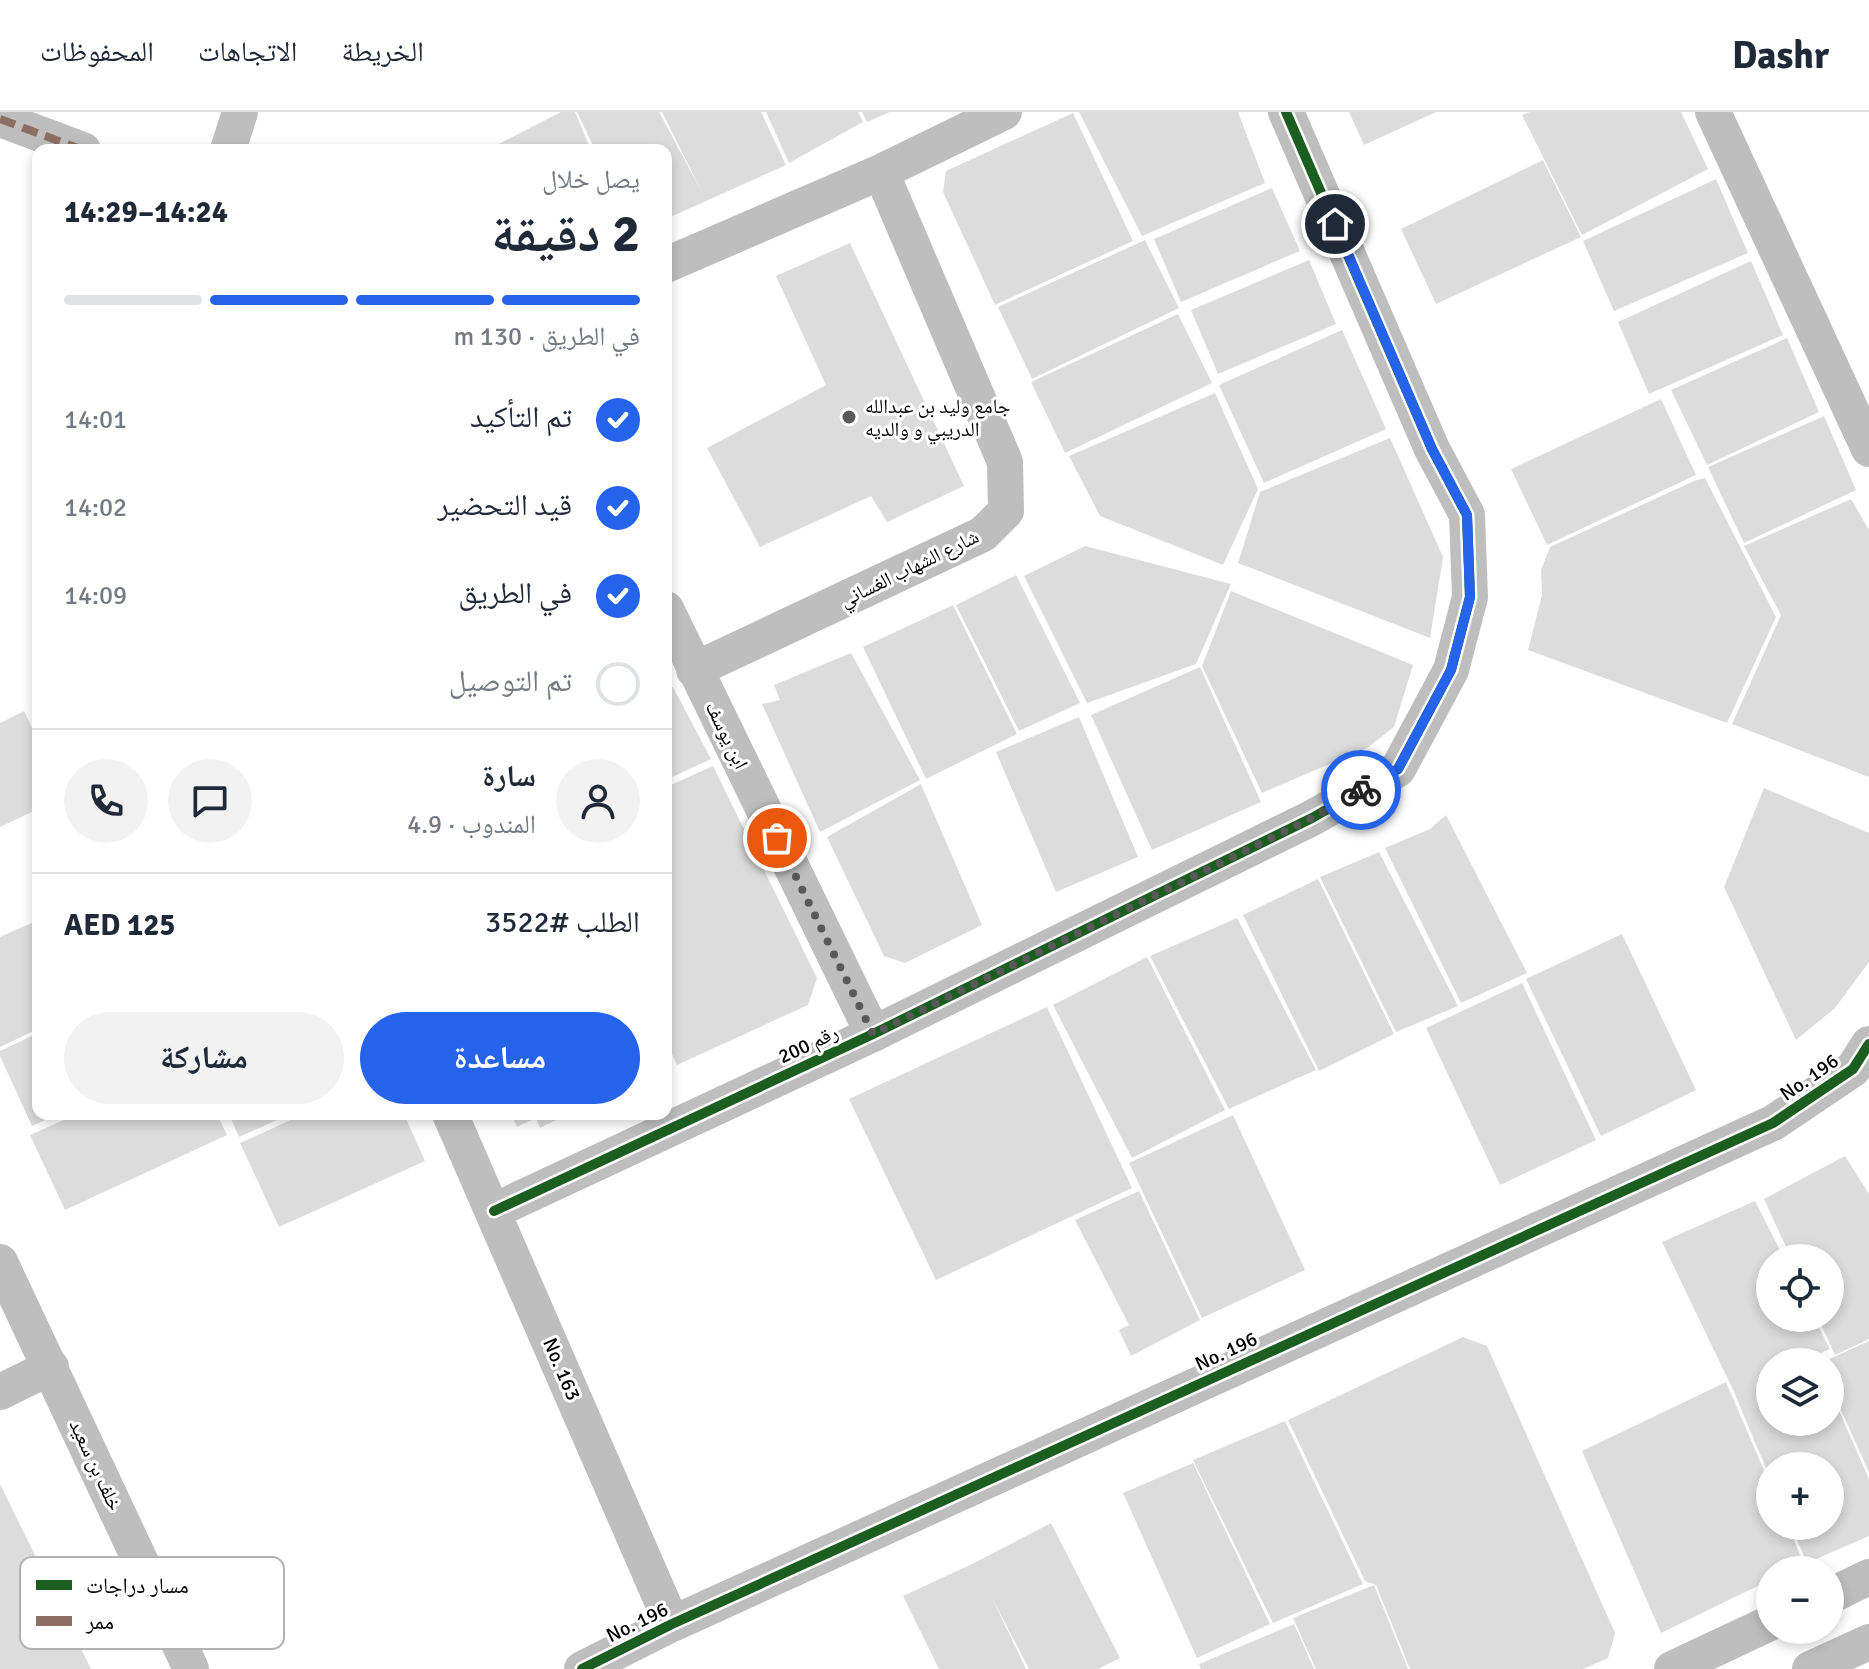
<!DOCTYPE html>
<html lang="ar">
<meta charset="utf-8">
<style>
:root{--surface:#fff;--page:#f2f2f3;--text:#1f2937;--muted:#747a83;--line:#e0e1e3;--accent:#2563eb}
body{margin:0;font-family:Signika,"Noto Naskh Arabic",sans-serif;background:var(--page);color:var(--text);direction:rtl;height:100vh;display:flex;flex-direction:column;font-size:30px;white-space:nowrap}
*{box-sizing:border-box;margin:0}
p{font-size:26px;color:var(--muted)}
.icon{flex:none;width:44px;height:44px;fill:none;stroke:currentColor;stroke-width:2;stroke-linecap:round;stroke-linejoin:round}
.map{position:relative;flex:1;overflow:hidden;direction:ltr}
.sheet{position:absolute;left:32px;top:32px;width:640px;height:976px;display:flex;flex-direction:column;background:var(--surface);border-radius:16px;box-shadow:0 4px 12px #0003;direction:rtl}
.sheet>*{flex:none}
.controls{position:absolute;left:1756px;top:1132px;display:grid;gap:16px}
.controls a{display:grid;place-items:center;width:88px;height:88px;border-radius:50%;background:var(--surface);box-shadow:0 4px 12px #0003;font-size:40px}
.pin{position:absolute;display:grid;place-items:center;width:68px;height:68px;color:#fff;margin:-34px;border:4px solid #fff;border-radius:50%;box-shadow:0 2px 8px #0007}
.courier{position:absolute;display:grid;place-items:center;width:80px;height:80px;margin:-40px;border:6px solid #2563eb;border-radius:50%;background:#fff;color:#222;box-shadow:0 2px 10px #0007}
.overview em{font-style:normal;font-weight:800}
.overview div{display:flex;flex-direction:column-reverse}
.overview{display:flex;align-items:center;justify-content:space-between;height:136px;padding:0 32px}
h1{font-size:52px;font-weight:800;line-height:60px}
.bar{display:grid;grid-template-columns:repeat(4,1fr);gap:12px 8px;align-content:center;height:96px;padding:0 32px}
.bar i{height:10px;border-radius:6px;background:var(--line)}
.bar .current{background:var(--accent)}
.bar p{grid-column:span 4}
.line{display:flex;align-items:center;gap:20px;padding:0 32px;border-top:2px solid var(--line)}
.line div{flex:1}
.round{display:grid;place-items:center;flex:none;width:84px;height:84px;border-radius:42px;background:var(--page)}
ol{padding:0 32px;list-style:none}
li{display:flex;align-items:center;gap:24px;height:88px}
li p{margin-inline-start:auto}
li .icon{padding:8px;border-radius:50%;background:var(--accent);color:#fff;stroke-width:4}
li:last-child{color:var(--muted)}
li i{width:44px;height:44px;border:4px solid var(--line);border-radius:50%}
.cta{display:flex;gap:16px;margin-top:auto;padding:16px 32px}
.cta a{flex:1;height:92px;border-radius:48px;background:var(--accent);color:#fff;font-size:32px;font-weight:800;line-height:92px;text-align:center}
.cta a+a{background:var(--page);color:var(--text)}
header{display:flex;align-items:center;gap:48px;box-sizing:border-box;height:112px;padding:0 40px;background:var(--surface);border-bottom:2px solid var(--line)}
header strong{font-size:38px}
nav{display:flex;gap:44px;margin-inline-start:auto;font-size:28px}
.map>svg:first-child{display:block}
.building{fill:#dcdcdc}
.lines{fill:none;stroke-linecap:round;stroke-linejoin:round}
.street{stroke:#bebebe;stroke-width:36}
.quiet{stroke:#8d6e63;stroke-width:8;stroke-dasharray:16 8;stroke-linecap:butt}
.cycleway-casing{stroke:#fff;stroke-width:15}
.cycleway{stroke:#1b5e20;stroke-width:10}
.done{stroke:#595959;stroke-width:8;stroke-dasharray:0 14.4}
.route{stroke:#2563eb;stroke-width:10}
.poi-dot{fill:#595959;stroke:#fff;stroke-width:3}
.labels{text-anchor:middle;stroke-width:6;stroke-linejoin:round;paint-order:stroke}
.poi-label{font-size:20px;fill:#000;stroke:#fff;text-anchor:start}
.street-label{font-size:20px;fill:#000;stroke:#fff}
.key{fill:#fff;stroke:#b2b2b2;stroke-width:2}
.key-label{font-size:22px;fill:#000}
</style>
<header>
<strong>Dashr</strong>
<nav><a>الخريطة</a><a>الاتجاهات</a><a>المحفوظات</a></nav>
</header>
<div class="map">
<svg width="1869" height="1557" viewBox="0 0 1869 1557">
<rect width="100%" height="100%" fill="#fff"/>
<path class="building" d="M561,0H575L591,38H487Z
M577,0H659L702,80L662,0H761L786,53L666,107V38H595Z
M766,0H858L863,10L789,51Z
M862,0H890L867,10Z
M1079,0H1238L1265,71L1142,124Z
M1349,0H1436L1364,33Z
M1530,0H1681L1708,57L1582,123L1522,3Z
M1073,1L1133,129L995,193L943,80L946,59Z
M1543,48L1581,125L1436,192L1401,117Z
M1716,67L1748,141L1614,199L1583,129Z
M1272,76L1300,139L1181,190L1154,127Z
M1145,128L1179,196L1032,267L998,195Z
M850,131L964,374L887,410L871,384L760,435L707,336L826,273L776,164Z
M1309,148L1336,212L1218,262L1191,198Z
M1751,149L1783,223L1649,282L1618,210Z
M1178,202L1212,271L1065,341L1031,270Z
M1342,218L1386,317L1264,371L1219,273Z
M1787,226L1819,300L1707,353L1671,278Z
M1215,281L1258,377L1223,453L1100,404L1069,344Z
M1661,287L1696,363L1547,433L1511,357Z
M1824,304L1856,378L1744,431L1708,355Z
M1390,326L1443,445L1430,526L1238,451L1260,380Z
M1705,366L1776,505L1727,611L1528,538L1542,483L1541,458L1550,435L1694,369Z
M1851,387L1869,418V665L1732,612L1781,503L1744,434Z
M1085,434L1231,472L1196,552L1087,591L1024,464Z
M1016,463L1080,591L1019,619L956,493Z
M1231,479L1413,553L1394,615L1367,636L1262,681L1202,554Z
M953,493L1017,622L926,667L863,535Z
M851,541L920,668L820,720L762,592L780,588L774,573Z
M1200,555L1261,690L1152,738L1091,603Z
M673,575L711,647L666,668V578Z
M24,599L38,628V697L0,715V611Z
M1079,605L1138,745L1056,780L996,640Z
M713,654L817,866L808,893L677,953L666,929V675Z
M921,672L982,813L905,851L884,844L827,725Z
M1764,676L1869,721V850L1835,896L1796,928L1724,775Z
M1446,703L1527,861L1461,891L1385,736L1430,717Z
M1379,740L1458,894L1396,920L1320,765Z
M1318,767L1394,922L1319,959L1243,803Z
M1237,806L1316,958L1229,997L1150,844Z
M38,808V917L0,935V825Z
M1622,822L1696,978L1601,1024L1526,867Z
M1147,845L1225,998L1132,1046L1053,893Z
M1522,871L1596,1028L1500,1073L1426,916Z
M1047,895L1132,1076L936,1168L849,987Z
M38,921V1002H58L32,1014L0,944V939Z
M77,1002H217L227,1023L65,1098L30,1023Z
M229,1002H290L239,1025Z
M304,1002H404L425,1049L279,1115L240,1031Z
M511,1002H568L540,1016L536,1006L517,1015Z
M1233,1003L1305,1158L1202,1206L1129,1051Z
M1845,1044L1869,1082V1227L1835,1243L1818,1206H1830V1146H1791L1764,1087Z
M1139,1079L1200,1208L1131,1244L1119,1218L1129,1213L1075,1108Z
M1755,1089L1784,1146H1770V1206H1814L1830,1237L1800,1250H1770V1263L1759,1268L1770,1264V1310H1830V1278L1869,1367V1424L1807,1451L1791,1414H1830V1354H1770V1366L1734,1280L1662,1130Z
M1463,1225L1487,1234L1615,1521L1608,1546L1583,1557H1410L1376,1473L1365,1469L1288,1308Z
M1869,1229V1360L1830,1274V1250H1823Z
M1726,1270L1770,1372V1414H1788L1804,1452L1791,1458H1770V1468L1661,1521L1582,1339Z
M1285,1309L1363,1472L1273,1511L1193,1348Z
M1193,1351L1270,1512L1197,1546L1123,1381Z
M0,1372L91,1557H0Z
M1051,1411L1120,1546L1098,1557H1029L991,1484L1026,1557H939L903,1484L974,1451Z
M1374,1473L1408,1557H1316L1293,1506Z
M1294,1512L1314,1557H1201L1199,1552Z"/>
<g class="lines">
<path class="street" d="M1713,0L1869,337
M0,7L83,38
M228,38L240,0
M666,153L881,60L1004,0
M666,497L873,922
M694,558L983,422L1006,399L1005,350L881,60
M450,1002L672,1512
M494,1099L873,922L1312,706L1398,657L1451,558L1470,485L1467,403L1432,337L1286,0
M0,1150L191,1557
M0,1280L51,1255
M1830,1484L1869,1465
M582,1557L672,1512L1773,1011L1853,957L1869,932
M1672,1557L1770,1511
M1810,1557L1869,1530"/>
<path class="quiet" d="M0,7L83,38"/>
<g class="cycleway-casing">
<path id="cycleway" d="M494,1099L873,922L1312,706L1398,657L1451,558L1470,485L1467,403L1432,337L1286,0
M582,1557L672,1512L1773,1011L1853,957L1869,932"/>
</g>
<use href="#cycleway" class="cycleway"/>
</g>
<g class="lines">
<path class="done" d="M777,726L873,922L1312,706L1361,678"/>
<path class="route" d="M1335,112L1432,337L1467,403L1470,485L1451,558L1398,657L1361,678"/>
</g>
<circle class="poi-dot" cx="849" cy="305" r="8"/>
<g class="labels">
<g class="poi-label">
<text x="865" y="301">جامع وليد بن عبدالله<tspan x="865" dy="23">الدريبي و والديه</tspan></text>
</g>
<g class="street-label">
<text transform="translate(909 456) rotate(-26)" y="7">شارع الشهاب الغساني</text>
<text transform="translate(727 623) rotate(64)" y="7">ابن يوسف</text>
<text transform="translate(808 932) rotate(-25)" y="7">رقم 200</text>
<text transform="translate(1809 965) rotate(-35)" y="7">No. 196</text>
<text transform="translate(1226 1239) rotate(-25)" y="7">No. 196</text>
<text transform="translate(562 1257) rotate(67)" y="7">No. 163</text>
<text transform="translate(96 1353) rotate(65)" y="7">خلف بن سعيد</text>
<text transform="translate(637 1510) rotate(-26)" y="7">No. 196</text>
</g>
</g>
<rect x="20" y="1445" width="264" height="92" rx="12" class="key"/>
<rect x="36" y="1468" width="36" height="10" fill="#1b5e20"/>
<rect x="36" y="1504" width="36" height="10" fill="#8d6e63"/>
<g class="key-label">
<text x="86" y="1481">مسار دراجات</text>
<text x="86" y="1517">ممر</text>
</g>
</svg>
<div class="controls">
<a><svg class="icon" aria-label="locate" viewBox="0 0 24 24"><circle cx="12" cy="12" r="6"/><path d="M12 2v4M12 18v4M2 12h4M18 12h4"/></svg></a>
<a><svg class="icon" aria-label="layers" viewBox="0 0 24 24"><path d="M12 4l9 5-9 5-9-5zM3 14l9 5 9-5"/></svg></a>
<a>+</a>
<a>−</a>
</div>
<div class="pin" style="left:777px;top:726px;background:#ea580c"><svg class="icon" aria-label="bag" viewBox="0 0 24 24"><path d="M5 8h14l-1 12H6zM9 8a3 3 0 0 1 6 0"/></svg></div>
<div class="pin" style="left:1335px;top:112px;background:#1f2937"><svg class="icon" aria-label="home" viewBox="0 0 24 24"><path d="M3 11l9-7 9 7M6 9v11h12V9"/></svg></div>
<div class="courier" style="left:1361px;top:678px"><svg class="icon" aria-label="bike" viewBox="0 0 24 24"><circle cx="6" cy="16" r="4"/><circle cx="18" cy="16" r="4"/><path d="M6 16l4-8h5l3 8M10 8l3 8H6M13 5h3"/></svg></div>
<section class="sheet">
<div class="overview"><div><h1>2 دقيقة</h1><p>يصل خلال</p></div><em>14:24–14:29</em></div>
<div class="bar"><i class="current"></i><i class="current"></i><i class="current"></i><i></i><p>في الطريق · 130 m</p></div>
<ol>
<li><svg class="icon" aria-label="check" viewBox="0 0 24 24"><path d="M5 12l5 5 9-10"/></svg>تم التأكيد<p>14:01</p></li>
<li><svg class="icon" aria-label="check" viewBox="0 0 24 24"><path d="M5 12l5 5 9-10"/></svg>قيد التحضير<p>14:02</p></li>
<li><svg class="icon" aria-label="check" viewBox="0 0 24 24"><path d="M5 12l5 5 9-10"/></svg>في الطريق<p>14:09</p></li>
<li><i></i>تم التوصيل</li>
</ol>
<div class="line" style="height:144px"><a class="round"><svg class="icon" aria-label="person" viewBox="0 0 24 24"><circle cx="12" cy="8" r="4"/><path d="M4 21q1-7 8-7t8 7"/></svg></a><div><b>سارة</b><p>المندوب · 4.9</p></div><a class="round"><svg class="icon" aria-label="chat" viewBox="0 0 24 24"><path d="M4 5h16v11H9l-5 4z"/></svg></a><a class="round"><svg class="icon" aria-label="phone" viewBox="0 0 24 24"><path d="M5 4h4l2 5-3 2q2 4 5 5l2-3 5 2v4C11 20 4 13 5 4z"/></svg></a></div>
<div class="line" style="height:104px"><div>الطلب #3522</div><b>AED 125</b></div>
<div class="cta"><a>مساعدة</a><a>مشاركة</a></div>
</section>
</div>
